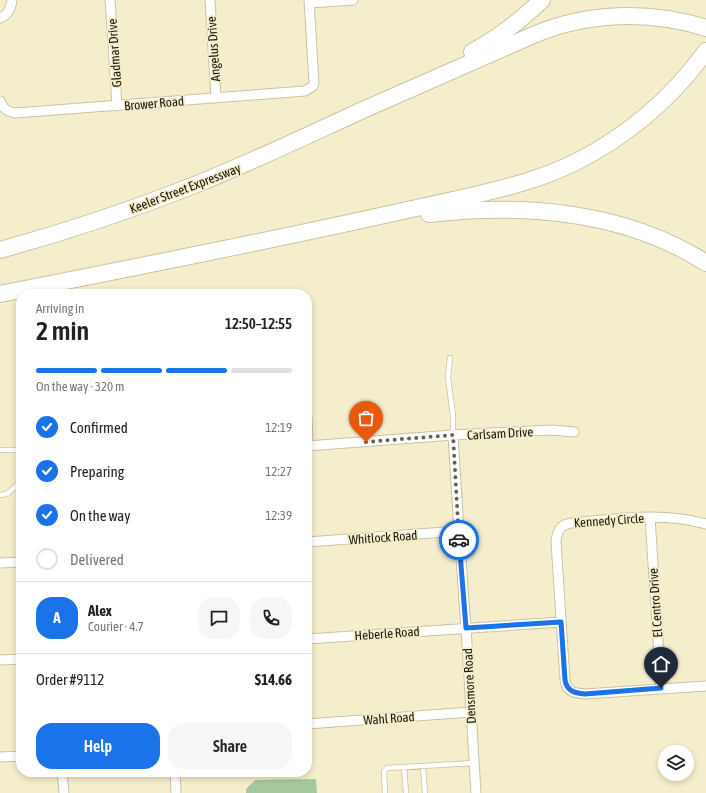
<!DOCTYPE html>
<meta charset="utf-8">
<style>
:root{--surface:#fff;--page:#f6f6f6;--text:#222;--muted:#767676;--line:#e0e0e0;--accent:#1a73e8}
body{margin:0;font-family:"Asap Condensed",sans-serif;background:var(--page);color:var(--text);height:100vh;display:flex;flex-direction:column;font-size:15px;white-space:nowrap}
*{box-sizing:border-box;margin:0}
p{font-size:13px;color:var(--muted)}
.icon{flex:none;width:22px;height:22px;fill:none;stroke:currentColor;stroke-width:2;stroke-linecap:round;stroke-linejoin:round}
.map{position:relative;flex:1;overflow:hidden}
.details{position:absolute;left:16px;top:289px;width:296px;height:488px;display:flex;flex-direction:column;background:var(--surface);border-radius:16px;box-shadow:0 2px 6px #0003}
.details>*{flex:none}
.controls{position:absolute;left:658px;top:745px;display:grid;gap:8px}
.controls a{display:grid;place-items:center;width:36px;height:36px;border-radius:50%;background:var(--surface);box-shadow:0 2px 6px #0003;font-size:20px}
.pin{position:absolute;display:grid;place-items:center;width:34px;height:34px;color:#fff;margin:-41px -17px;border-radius:50% 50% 50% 0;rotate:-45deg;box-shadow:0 0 4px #0007}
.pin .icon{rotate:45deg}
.courier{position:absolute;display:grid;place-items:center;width:40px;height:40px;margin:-20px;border:3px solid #1a73e8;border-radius:50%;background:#fff;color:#222;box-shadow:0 1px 5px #0007}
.summary em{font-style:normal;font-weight:600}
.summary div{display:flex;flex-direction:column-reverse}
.summary{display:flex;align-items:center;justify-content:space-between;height:68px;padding:0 20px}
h1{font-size:26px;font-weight:600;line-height:30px}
.bar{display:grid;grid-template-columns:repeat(4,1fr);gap:6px 4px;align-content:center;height:48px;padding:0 20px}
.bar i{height:5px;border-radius:3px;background:var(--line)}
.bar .on{background:var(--accent)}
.bar p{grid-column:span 4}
.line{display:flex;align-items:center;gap:10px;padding:0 20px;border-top:1px solid var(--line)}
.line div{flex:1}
.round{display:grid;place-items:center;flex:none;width:42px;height:42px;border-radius:16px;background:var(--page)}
ol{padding:0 20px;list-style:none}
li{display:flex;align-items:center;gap:12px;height:44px}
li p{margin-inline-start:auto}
li .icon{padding:4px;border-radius:50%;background:var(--accent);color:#fff;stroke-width:4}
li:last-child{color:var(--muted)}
li i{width:22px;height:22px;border:2px solid var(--line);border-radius:50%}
.button{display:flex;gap:8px;margin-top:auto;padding:8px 20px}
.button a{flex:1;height:46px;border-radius:16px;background:var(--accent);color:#fff;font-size:16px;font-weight:600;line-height:46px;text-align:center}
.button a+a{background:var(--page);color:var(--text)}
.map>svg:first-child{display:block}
.green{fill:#a6c89f}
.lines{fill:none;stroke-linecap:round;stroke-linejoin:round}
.lane-casing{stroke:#c9c3a2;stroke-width:6}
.street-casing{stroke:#c9c3a2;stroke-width:11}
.highway-casing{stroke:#c9c3a2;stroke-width:18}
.lane{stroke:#fff;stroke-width:4.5}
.street{stroke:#fff;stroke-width:9}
.highway{stroke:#fff;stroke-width:16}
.done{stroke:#66624e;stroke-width:4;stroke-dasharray:0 7.2}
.route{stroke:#1a73e8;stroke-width:5}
.labels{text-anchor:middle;stroke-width:3.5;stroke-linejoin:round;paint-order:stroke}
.street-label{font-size:13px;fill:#19160a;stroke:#f5eecc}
</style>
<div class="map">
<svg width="706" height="793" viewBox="0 0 706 793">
<rect width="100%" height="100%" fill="#f5eecc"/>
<path class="green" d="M316,779L317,793H246V789L255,780Z"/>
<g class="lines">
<g class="lane-casing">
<path id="lane" d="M450,358L448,377L453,416V435
M0,450H21
M0,495L7,494L18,484L21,479
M423,766L425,793
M404,767L406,793
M385,793L384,771L387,768L474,763"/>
</g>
<g class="street-casing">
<path id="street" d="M110,0L117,106
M210,0L216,98
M310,3L353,0
M0,18C8,15 11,9 12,0
M0,101C4,110 7,111 15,113L305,91L313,86L314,83L309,0
M307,417L308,446
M453,435L459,531L466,628L476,793
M307,446L453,435L552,430L574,432
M650,517L661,688
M706,524C662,511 615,519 571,523C560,525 557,531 556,542L565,680C567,692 574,693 585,694L706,686
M307,542L459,531
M0,563L21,562
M307,639L561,622
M0,660L21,659
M307,724L471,712
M0,757L21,756
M62,772L64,793
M175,772L176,793"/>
</g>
<g class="highway-casing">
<path id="highway" d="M472,52C498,38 521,20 542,0
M429,214C523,203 625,211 706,263
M0,250C65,232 129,211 192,186C250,163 306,136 363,110C419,85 475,61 531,36C586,12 649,10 706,28
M0,294C127,269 254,244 380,216C407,210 435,204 462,198C501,189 540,180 576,162C627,136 672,98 706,51"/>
</g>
<use href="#lane" class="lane"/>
<use href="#street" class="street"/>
<use href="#highway" class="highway"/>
</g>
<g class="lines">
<path class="done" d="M366,442L453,435L459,540"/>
<path class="route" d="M459,540L466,628L561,622L565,680C567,691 574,693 585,694L661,688"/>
</g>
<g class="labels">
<g class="street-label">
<text transform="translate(213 49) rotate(-94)" y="5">Angelus Drive</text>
<text transform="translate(114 53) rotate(-94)" y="5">Gladmar Drive</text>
<text transform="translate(154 103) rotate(-5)" y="5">Brower Road</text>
<text transform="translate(185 188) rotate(-21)" y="5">Keeler Street Expressway</text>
<text transform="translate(500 433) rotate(-3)" y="5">Carlsam Drive</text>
<text transform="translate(609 520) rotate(-4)" y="5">Kennedy Circle</text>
<text transform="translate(383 537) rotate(-4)" y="5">Whitlock Road</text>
<text transform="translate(655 603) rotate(-94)" y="5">El Centro Drive</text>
<text transform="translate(387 633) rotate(-4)" y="5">Heberle Road</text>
<text transform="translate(469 686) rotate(-93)" y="5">Densmore Road</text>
<text transform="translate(389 718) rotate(-4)" y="5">Wahl Road</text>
</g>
</g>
</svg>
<div class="controls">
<a><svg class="icon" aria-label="layers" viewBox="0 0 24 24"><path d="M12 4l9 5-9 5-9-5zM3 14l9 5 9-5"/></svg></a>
</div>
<div class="pin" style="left:366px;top:442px;background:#ea580c"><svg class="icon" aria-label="bag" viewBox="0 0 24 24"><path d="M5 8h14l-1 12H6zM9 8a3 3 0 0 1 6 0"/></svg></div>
<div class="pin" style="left:661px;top:688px;background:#1f2937"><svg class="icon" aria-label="home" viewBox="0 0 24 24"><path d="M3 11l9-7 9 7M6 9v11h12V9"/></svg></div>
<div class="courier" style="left:459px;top:540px"><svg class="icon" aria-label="car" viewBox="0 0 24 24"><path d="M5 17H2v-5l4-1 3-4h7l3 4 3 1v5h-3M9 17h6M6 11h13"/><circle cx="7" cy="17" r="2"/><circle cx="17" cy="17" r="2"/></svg></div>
<section class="details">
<div class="summary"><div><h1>2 min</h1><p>Arriving in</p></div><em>12:50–12:55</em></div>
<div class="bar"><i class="on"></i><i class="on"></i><i class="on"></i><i></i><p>On the way · 320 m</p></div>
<ol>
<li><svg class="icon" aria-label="check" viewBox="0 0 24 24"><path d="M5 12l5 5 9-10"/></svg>Confirmed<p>12:19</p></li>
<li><svg class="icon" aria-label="check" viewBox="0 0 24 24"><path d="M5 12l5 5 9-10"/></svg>Preparing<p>12:27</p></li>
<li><svg class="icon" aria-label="check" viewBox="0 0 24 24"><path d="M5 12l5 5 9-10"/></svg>On the way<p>12:39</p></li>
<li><i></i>Delivered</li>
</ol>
<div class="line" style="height:72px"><b class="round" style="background:var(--accent);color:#fff">A</b><div><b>Alex</b><p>Courier · 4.7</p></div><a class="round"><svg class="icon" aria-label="chat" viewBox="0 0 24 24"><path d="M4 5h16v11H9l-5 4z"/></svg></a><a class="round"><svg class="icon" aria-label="phone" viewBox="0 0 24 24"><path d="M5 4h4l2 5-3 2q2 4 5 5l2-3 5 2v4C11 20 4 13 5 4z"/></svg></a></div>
<div class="line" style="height:52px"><div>Order #9112</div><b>$14.66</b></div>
<div class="button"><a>Help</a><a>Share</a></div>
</section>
</div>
